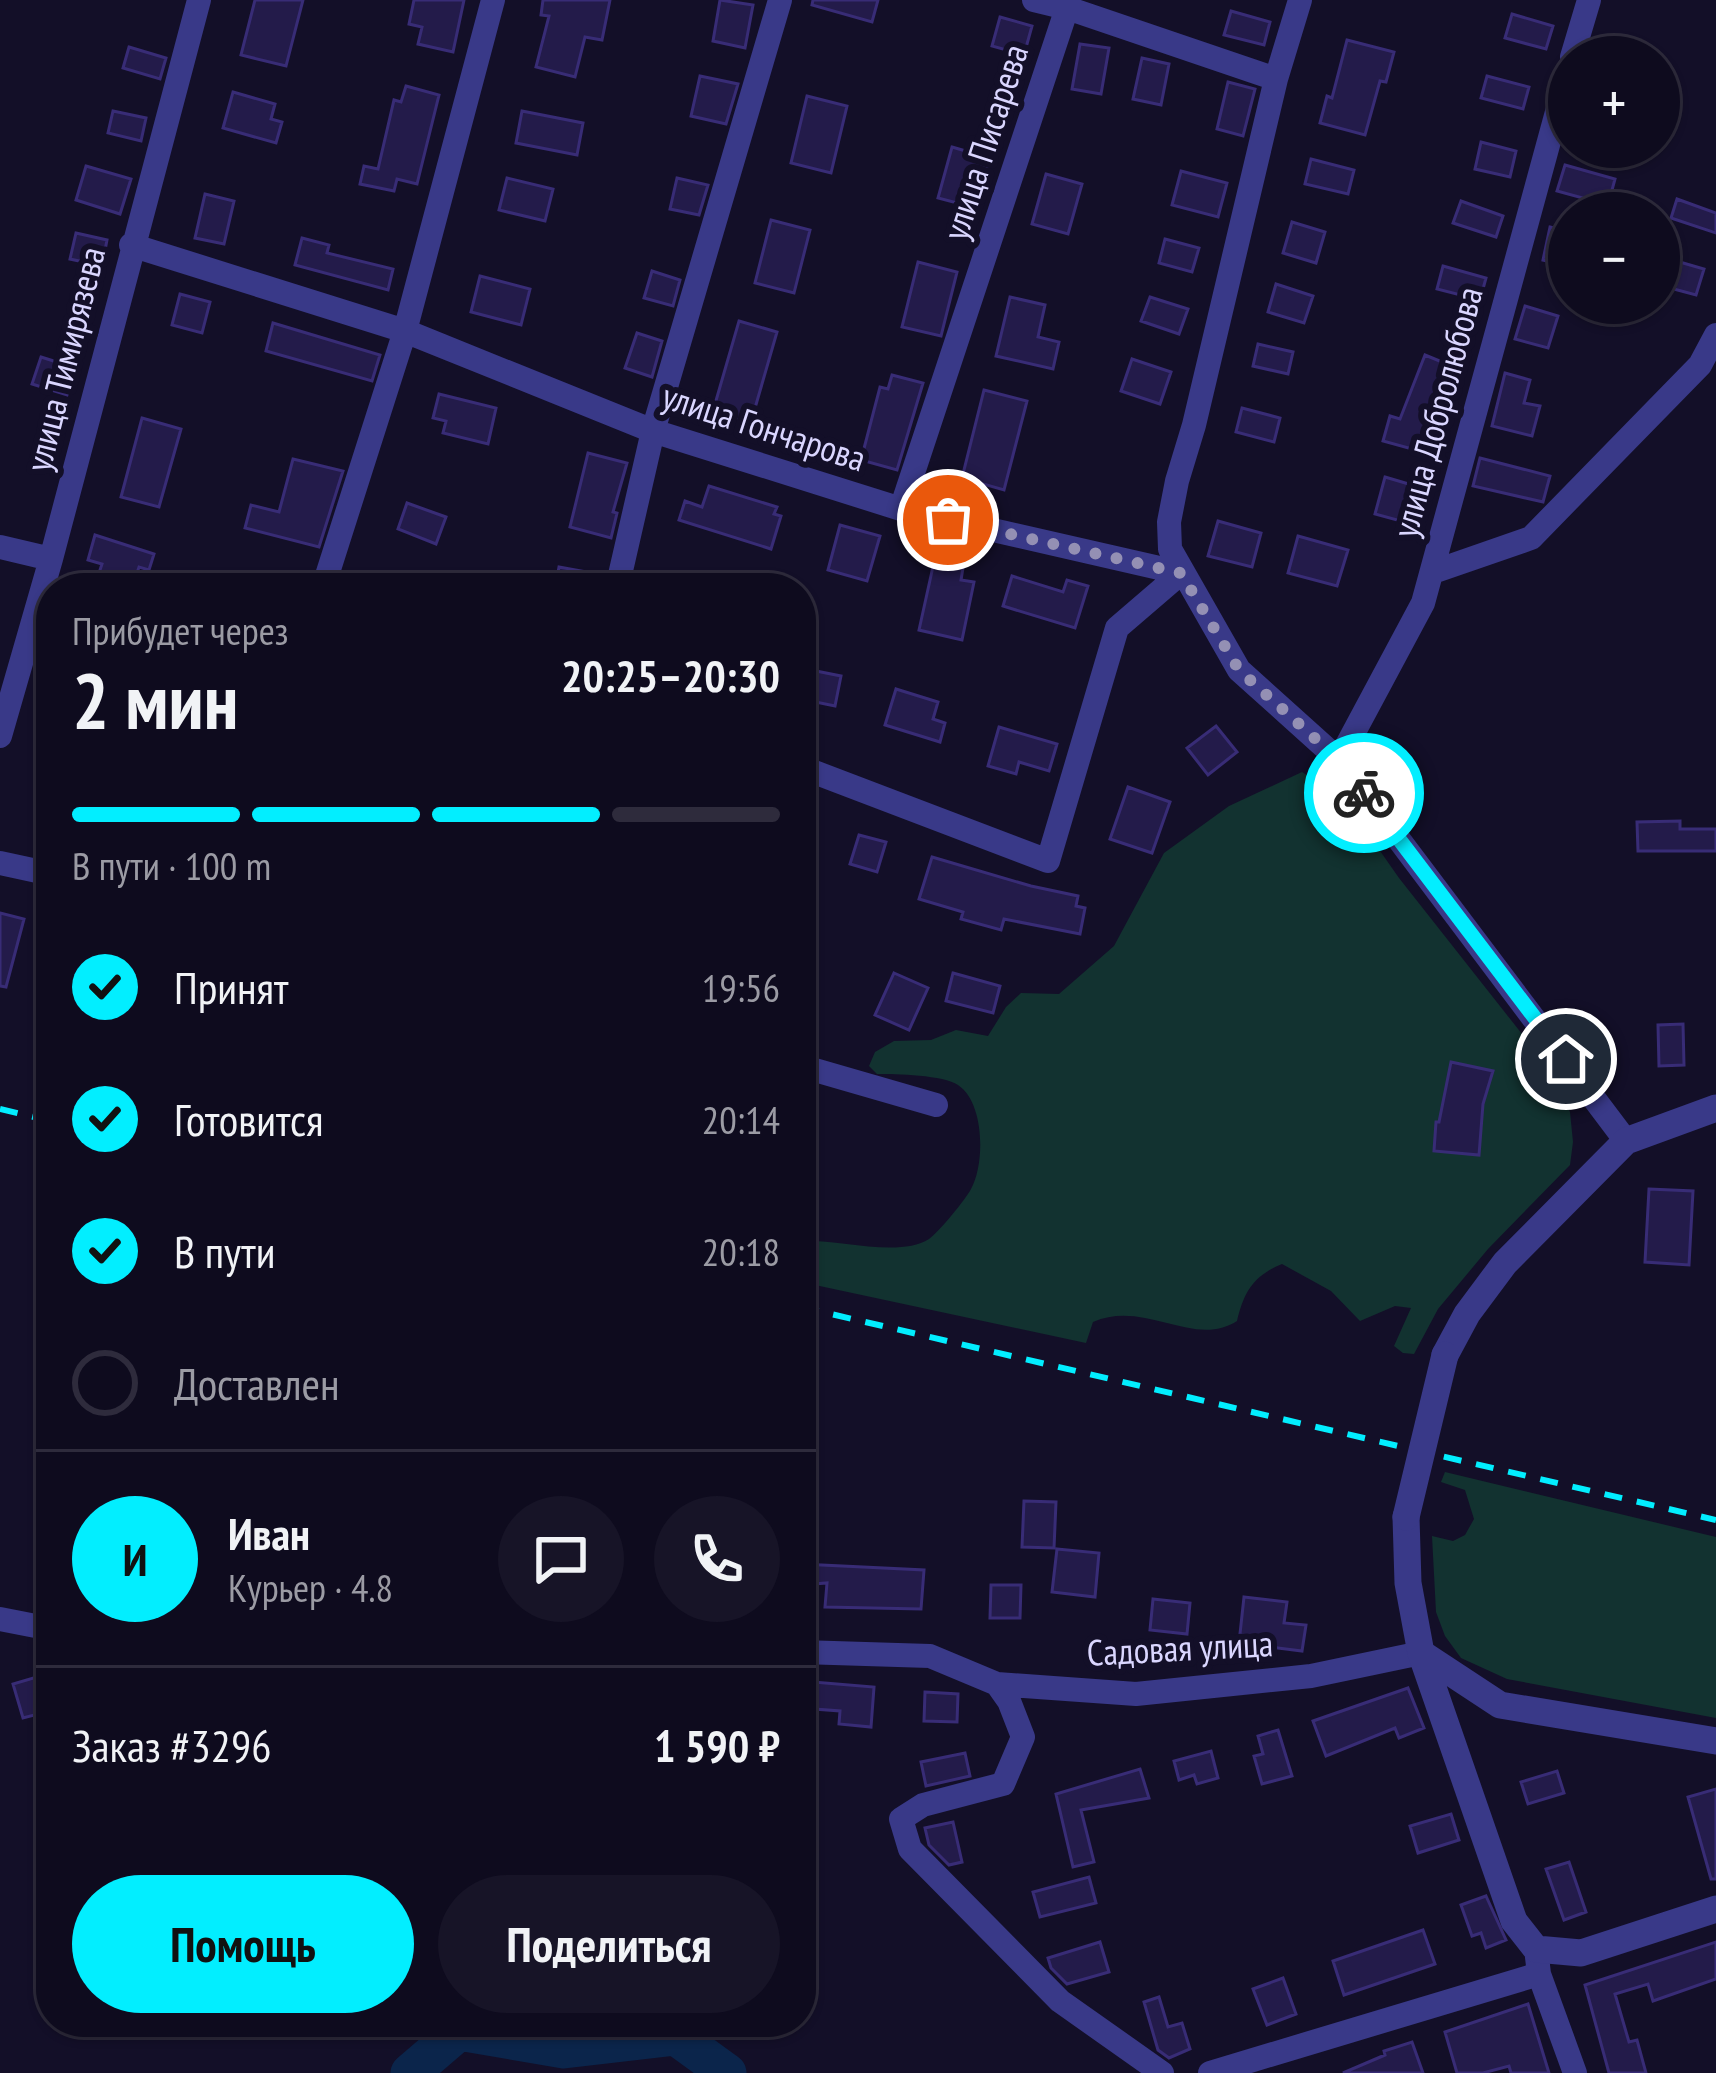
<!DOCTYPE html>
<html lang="ru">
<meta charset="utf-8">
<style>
:root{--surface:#0e0b1e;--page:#171427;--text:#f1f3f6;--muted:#9b9ba4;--line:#2e2b3c;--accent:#02eeff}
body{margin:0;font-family:"PT Sans Narrow",sans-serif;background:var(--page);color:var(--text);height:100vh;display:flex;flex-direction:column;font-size:45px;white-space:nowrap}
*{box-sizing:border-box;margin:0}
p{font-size:39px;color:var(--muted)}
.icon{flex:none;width:66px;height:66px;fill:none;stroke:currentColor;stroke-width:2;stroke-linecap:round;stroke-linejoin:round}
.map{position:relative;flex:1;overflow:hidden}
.side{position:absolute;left:36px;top:573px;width:780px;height:1464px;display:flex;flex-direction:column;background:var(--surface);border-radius:48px;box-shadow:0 3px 9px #0004,0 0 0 3px var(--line)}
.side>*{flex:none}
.buttons{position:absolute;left:1548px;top:36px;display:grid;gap:24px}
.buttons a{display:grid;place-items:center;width:132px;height:132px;border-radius:50%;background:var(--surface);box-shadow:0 3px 9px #0004,0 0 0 3px var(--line);font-size:60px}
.pin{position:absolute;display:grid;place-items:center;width:102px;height:102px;color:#fff;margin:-51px;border:6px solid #fff;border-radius:50%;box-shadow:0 3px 12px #0007}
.courier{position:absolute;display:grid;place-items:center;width:120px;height:120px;margin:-60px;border:9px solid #02eeff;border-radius:50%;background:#fff;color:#222;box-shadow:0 3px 15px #0007}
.headline em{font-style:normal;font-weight:600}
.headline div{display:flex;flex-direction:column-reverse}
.headline{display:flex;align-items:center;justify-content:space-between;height:204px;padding:0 36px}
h1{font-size:78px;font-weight:600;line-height:90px}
.bar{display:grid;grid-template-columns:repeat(4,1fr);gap:18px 12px;align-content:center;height:144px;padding:0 36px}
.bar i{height:15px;border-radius:9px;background:var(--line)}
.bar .current{background:var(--accent)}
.bar p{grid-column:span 4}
.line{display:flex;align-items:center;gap:30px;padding:0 36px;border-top:3px solid var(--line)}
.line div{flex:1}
.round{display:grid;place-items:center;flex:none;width:126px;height:126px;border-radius:63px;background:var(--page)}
ol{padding:0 36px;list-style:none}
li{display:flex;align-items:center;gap:36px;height:132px}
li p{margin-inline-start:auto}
li .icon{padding:12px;border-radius:50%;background:var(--accent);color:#111;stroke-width:4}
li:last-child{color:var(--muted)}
li i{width:66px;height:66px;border:6px solid var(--line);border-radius:50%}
.button{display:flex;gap:24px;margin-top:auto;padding:24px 36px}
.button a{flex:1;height:138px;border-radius:72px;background:var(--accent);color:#111;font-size:48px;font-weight:600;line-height:138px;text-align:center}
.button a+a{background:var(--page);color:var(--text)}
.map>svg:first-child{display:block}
.green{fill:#123230}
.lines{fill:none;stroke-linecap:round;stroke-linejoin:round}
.river{stroke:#0b254b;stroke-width:39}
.building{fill:#231b4a;stroke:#382c76;stroke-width:3}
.minor{stroke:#393988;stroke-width:24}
.tertiary{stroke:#393988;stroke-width:27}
.rail{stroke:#02eeff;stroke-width:6;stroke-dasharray:18 15;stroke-linecap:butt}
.tertiary-bridge{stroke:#393988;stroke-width:27}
.done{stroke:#9490b4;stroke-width:12;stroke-dasharray:0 21.6}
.route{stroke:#02eeff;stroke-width:15}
.labels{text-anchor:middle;stroke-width:12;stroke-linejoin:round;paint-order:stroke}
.street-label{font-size:36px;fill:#dad6ff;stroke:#130f28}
</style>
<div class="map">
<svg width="1716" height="2073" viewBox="0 0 1716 2073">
<rect width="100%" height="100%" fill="#130f28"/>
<path class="green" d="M1302,772L1343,798L1399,878L1548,1067L1570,1112L1573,1142L1570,1165L1488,1249L1438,1309L1414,1354L1403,1353L1394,1346L1411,1308L1395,1306L1360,1321L1331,1291L1282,1264C1253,1276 1244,1292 1237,1321C1194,1349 1145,1299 1093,1322L1086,1343L801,1282V1241C836,1239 900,1258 929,1239C938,1233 966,1199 971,1189C985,1164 985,1103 958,1085C944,1075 896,1074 877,1074L869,1066L875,1052L894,1041L931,1040L956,1030L988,1036L1006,1007L1021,993L1059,994L1114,946L1164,853L1229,806Z
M1445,1472L1716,1537V1718L1507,1679L1461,1658L1445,1636L1436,1612L1432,1536L1453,1541L1465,1535L1474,1519L1465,1490L1441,1482Z"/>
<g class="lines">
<path class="river" d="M410,2073L459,2031L564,2049L676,2036L727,2073"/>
</g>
<path class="building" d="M255,0H303L286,66L241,55Z
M414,0H464L453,52L418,44L422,27L409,24Z
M543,0H610L602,40L585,37L575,77L536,67L549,16L541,15Z
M720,0L753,5L745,48L713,41Z
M813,0H878L872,22L812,5Z
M1231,11L1270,22L1264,45L1224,35Z
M1512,14L1553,26L1546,49L1505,38Z
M1000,17L1032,26L1024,55L992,46Z
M1347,40L1394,52L1386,82L1380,81L1365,135L1320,123L1327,96L1332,98Z
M1080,44L1109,48L1101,94L1072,89Z
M129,47L166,58L160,79L123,68Z
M1142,58L1169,64L1161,105L1133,99Z
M700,76L738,84L726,124L691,116Z
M1487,76L1529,87L1523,109L1481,98Z
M1228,82L1255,89L1243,136L1217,129Z
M406,86L439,95L417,184L397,179L394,191L360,184L364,166L378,169L394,100L401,102Z
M233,92L275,104L271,119L282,122L276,143L223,128Z
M807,96L847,106L831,173L791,163Z
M113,111L146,118L141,141L108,133Z
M522,111L583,123L577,155L516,143Z
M1481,142L1516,151L1510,177L1475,169Z
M952,147L990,158L976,208L938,198Z
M1311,159L1354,170L1348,194L1305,184Z
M1565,165L1615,179L1608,205L1557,191Z
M86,166L131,179L120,214L76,200Z
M1181,171L1227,183L1218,217L1172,205Z
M1046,174L1082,184L1068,234L1032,224Z
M507,178L553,189L545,221L499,210Z
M677,178L708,185L699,215L670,209Z
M205,194L234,201L224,244L195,238Z
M1677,199L1716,213V233L1671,218Z
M1461,201L1503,216L1496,237L1453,223Z
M771,220L810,230L794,293L755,283Z
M1292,222L1325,232L1316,263L1283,253Z
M1550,227L1569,232V266L1543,260Z
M76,233L107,240L102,266L70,259Z
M302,238L329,245L327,253L393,269L388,290L295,265Z
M1165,239L1199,248L1192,272L1159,263Z
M1659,256L1704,269L1696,295L1659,285Z
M918,262L957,272L941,336L902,327Z
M1443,266L1486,278L1480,300L1437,289Z
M652,271L680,280L673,306L644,298Z
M480,276L530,289L521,325L471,312Z
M1276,284L1313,296L1304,323L1268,312Z
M180,294L210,302L202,333L172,325Z
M1010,297L1045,305L1038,337L1059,342L1053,369L996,356Z
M1150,297L1188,309L1179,334L1141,321Z
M1525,306L1558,316L1548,348L1515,339Z
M739,321L777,332L751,422L713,411Z
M273,323L380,355L372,381L266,351Z
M637,333L662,341L652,377L625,368Z
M1258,344L1293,352L1288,374L1253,366Z
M1425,355L1457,368L1436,420L1439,421L1430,454L1383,441L1390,416L1400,419Z
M41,357L76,368L67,395L32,384Z
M1132,359L1171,372L1160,404L1121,391Z
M1505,373L1530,380L1524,403L1540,406L1532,436L1492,426Z
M892,375L923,383L897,470L861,460L880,387L888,389Z
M984,390L1027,401L1004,490L962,478Z
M439,394L496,408L488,444L443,433L446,421L433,418Z
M1242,408L1280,418L1274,442L1236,432Z
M142,418L181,429L159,507L121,497Z
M588,453L627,463L613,512L617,513L611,538L570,527Z
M1480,458L1550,476L1543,502L1473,486Z
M293,459L343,471L319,547L245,528L251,505L279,512Z
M1385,477L1419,487L1408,523L1375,514Z
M709,486L777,507L774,514L781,516L771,549L679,520L685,501L702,507Z
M407,503L446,517L436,544L398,529Z
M1218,521L1261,533L1252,567L1208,556Z
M840,525L880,536L867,581L828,570Z
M95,535L154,554L149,570L139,567L132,588H94L102,564L88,560Z
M1298,536L1348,550L1337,586L1288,573Z
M934,562L963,568L961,580L974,582L962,640L919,630Z
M559,567L603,575L601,588H555Z
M1012,576L1063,592L1067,580L1088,586L1075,628L1003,606Z
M801,668L841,676L835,706L801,699Z
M896,689L938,702L933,719L945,723L940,742L885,725Z
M1216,726L1237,752L1208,775L1187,748Z
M999,727L1057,744L1049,771L1019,762L1016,774L988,766Z
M1128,787L1170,802L1152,853L1110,839Z
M1680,821V829H1716V851H1638L1637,822Z
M859,835L886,842L877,872L850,864Z
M932,857L1031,886L1078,896L1076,906L1085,908L1080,934L1004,919L1001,930L961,919L963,912L919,899Z
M0,913L24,919L6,987L0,986Z
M894,973L928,988L909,1030L875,1015Z
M953,973L1000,986L993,1013L946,1001Z
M1683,1024L1684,1065L1659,1066L1658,1025Z
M1451,1062L1493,1071L1483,1104L1479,1155L1434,1151L1436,1122H1439Z
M1649,1189L1693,1191L1689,1265L1645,1262Z
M1024,1501L1056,1502L1054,1548L1022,1547Z
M1057,1549L1099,1553L1095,1597L1052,1592Z
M801,1564L924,1570L921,1609L825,1607L827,1583L801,1585Z
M991,1585H1021L1020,1618H990Z
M1244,1597L1287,1602L1284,1623L1306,1625L1302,1651L1239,1643Z
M1153,1599L1190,1603L1187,1634L1150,1630Z
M40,1676L50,1711L23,1718L13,1684Z
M801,1681L874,1687L871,1727L839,1724L840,1711L801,1708Z
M1408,1688L1424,1728L1399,1738L1395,1728L1326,1756L1313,1721Z
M925,1692L958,1694L957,1722L924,1721Z
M1278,1730L1292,1776L1262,1784L1254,1756L1263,1754L1258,1736Z
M1211,1751L1218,1778L1197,1784L1194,1775L1179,1780L1174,1761Z
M965,1753L970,1776L926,1786L921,1762Z
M1140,1769L1149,1798L1081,1810L1094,1862L1073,1867L1056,1794Z
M1557,1771L1564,1793L1528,1804L1521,1782Z
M1716,1789V1879H1711L1688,1797Z
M1451,1814L1459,1840L1418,1853L1410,1826Z
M953,1822L962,1862L949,1865L929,1845L925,1828Z
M1569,1862L1586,1912L1564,1920L1546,1869Z
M1089,1877L1096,1903L1040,1917L1033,1892Z
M1486,1896L1506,1940L1486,1948L1481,1933L1472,1936L1461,1905Z
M1423,1930L1435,1964L1344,1995L1333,1961Z
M1100,1942L1109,1972L1067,1984L1051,1968L1048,1958Z
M1716,1942V1979L1653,2001L1648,1984L1615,1994L1629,2042L1637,2040L1646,2073H1609L1585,1985Z
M1283,1978L1296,2014L1267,2025L1253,1989Z
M1159,1997L1168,2027L1182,2023L1190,2049L1169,2058L1158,2050L1144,2002Z
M1528,2004L1549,2073H1511L1509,2066L1483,2073H1457L1445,2032Z
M1412,2042L1423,2073H1343L1385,2055L1384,2051Z"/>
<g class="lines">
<path class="minor" d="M1034,0L1067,8
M1300,0L1276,79L1194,425L1177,481L1169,522L1170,549L1239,670L1339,760L1626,1141
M1572,57L1589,0
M131,245L405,331L653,431L901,509L1181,573
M901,509L1067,8L1276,79
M0,547L51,559
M1433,572L1531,538L1700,365L1716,335
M323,588L405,331L493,0
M617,588L653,431L780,0
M0,736L51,559L199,0
M1339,760L1423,603L1569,68
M801,767L1048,861L1117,628L1181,573
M0,863L51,874
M801,1066L936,1105
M0,1619L51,1629
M801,1652L930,1656L997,1684L1136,1694L1311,1676L1421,1653
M997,1684L1009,1701L1023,1737L1003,1784L923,1805L901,1819L910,1849L1060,2001L1162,2073
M1537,1957L1539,1974L1575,2073
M1210,2073L1539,1974"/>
<path class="tertiary" d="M1445,1355L1467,1314L1505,1263L1626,1141L1716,1108
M1406,1517L1408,1583L1421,1653L1514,1921L1536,1949L1581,1953L1716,1909
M1421,1653L1500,1705L1716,1741"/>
<path class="rail" d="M0,1109L51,1121
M801,1307L1716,1520"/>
<path class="tertiary-bridge" d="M1406,1517L1445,1355"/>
</g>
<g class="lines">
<path class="done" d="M948,520L1181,573L1239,670L1339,760L1364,793"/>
<path class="route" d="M1364,793L1566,1059"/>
</g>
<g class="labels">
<g class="street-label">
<text transform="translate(985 142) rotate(-72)" y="13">улица Писарева</text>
<text transform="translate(65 359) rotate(-76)" y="13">улица Тимирязева</text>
<text transform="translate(1437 412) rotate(-75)" y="13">улица Добролюбова</text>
<text transform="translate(764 427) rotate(18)" y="13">улица Гончарова</text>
<text transform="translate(1180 1648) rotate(-3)" y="13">Садовая улица</text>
</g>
</g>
</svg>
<div class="buttons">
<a>+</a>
<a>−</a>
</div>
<div class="pin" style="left:948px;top:520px;background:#ea580c"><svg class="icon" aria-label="bag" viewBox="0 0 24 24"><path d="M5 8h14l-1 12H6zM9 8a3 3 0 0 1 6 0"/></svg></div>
<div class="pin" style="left:1566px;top:1059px;background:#1f2937"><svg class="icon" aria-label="home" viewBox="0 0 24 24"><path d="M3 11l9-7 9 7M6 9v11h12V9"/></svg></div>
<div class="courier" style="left:1364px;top:793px"><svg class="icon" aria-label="bike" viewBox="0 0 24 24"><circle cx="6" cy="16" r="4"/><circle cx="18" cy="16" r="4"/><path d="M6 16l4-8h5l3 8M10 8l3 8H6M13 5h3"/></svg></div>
<section class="side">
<div class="headline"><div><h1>2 мин</h1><p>Прибудет через</p></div><em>20:25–20:30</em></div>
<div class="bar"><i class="current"></i><i class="current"></i><i class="current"></i><i></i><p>В пути · 100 m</p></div>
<ol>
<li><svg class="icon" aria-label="check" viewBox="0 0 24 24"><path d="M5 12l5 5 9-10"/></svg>Принят<p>19:56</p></li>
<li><svg class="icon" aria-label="check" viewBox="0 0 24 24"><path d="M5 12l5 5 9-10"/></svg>Готовится<p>20:14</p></li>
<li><svg class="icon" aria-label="check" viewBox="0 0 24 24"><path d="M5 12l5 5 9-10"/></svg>В пути<p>20:18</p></li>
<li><i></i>Доставлен</li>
</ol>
<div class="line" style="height:216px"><b class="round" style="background:var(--accent);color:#111">И</b><div><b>Иван</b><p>Курьер · 4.8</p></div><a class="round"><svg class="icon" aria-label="chat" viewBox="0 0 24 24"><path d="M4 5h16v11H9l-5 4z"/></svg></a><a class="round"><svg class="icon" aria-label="phone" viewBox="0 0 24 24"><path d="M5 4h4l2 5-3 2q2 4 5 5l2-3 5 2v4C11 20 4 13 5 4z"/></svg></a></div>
<div class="line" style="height:156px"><div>Заказ #3296</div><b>1 590 ₽</b></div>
<div class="button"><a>Помощь</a><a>Поделиться</a></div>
</section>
</div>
